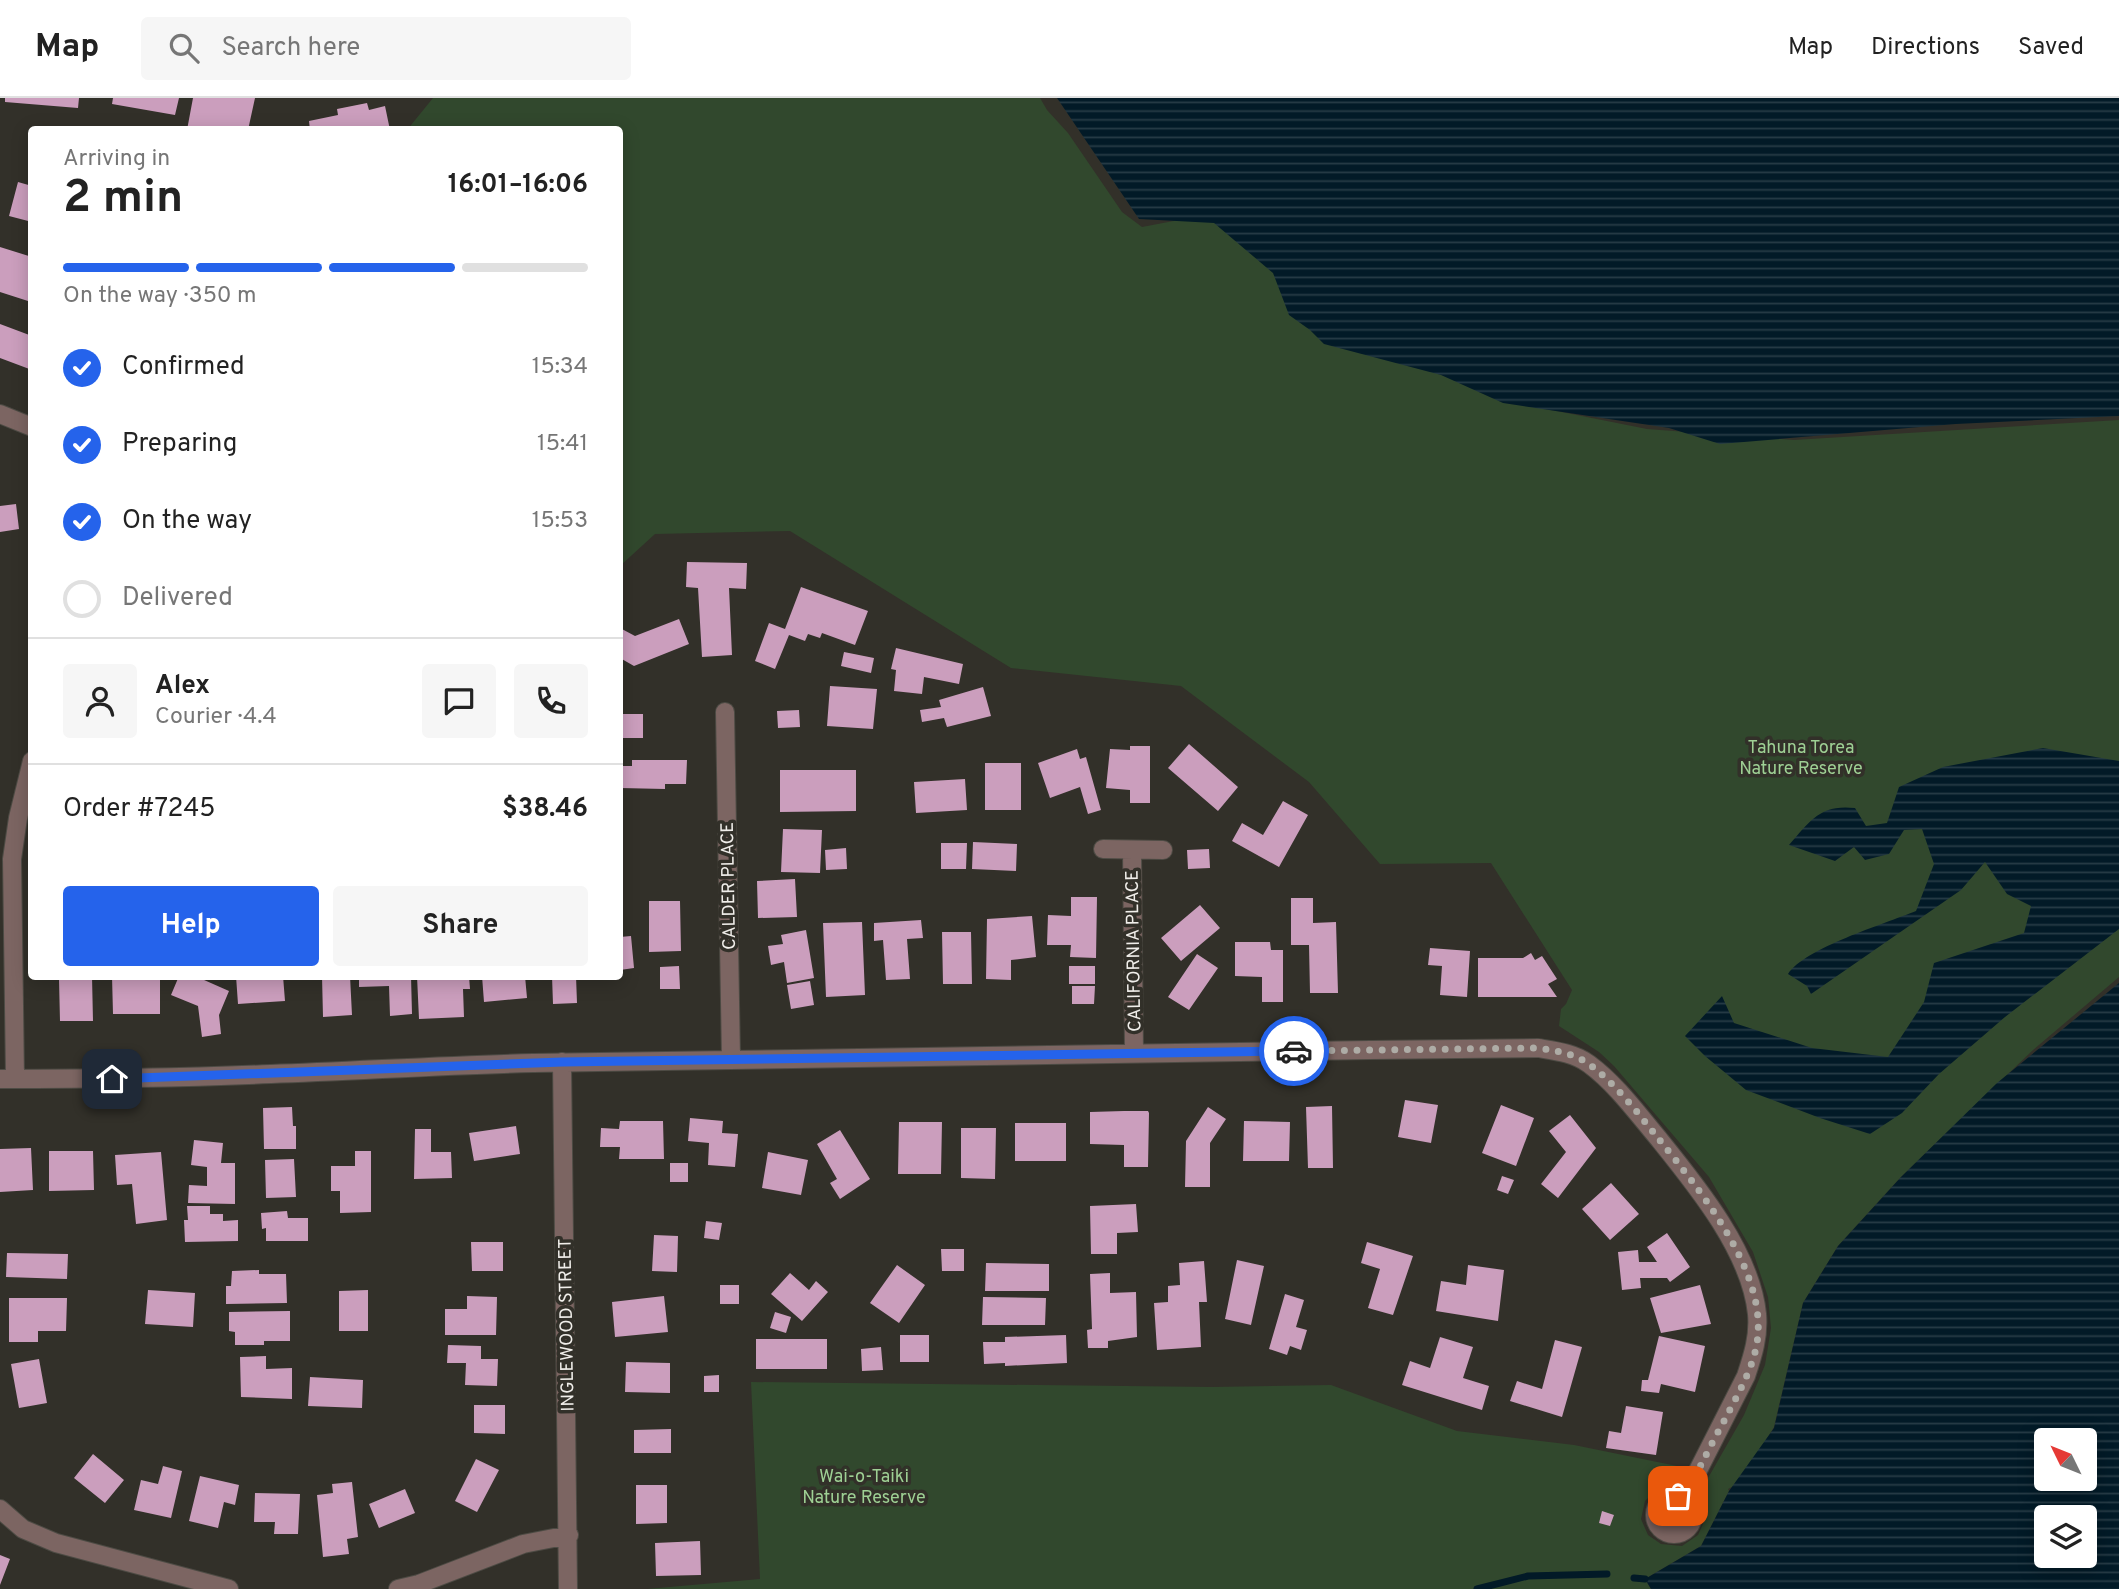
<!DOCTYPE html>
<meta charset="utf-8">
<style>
:root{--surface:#fff;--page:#f6f6f6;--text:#222;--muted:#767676;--line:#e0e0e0;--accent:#2563eb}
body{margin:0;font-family:Overpass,sans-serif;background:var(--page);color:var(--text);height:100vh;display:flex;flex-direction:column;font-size:26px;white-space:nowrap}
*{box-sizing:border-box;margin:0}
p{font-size:23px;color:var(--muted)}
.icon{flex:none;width:38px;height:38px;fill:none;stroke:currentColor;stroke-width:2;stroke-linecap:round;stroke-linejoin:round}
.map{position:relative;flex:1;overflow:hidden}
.panel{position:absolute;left:28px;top:28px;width:595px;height:854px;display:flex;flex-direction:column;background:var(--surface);border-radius:7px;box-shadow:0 4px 18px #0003}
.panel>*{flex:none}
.needle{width:46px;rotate:313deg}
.fabs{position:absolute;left:2034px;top:1330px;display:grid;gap:14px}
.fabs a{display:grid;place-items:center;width:63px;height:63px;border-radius:7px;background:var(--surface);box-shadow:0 4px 18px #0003;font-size:35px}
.pin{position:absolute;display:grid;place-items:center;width:60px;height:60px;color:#fff;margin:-30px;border-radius:14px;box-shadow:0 4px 10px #0006}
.courier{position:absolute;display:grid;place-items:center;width:70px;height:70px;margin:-35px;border:5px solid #2563eb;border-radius:50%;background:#fff;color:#222;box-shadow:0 2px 9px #0007}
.summary em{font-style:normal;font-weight:700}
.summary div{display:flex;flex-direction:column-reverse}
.summary{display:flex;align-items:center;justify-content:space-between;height:119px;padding:0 35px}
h1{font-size:46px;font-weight:700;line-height:52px}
.bar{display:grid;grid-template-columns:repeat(4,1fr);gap:10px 7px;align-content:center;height:84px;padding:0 35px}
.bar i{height:9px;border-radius:5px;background:var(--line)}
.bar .current{background:var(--accent)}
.bar p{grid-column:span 4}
.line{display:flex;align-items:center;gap:18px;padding:0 35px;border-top:2px solid var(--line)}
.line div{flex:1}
.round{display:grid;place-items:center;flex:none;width:74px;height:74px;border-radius:7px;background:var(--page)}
ol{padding:0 35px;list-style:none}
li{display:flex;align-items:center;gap:21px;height:77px}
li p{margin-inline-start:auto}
li .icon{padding:7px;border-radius:50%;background:var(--accent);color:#fff;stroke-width:4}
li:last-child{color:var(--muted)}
li i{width:38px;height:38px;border:4px solid var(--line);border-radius:50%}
.primary-button{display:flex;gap:14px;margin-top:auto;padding:14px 35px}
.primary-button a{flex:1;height:80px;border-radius:7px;background:var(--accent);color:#fff;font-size:28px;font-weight:700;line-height:80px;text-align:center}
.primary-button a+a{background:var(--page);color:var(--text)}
header{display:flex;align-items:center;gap:42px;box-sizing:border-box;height:98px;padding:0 35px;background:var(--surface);border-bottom:2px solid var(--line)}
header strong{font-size:33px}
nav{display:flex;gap:38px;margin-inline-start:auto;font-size:24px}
.search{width:490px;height:63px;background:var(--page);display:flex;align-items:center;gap:18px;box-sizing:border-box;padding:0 24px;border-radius:7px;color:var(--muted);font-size:26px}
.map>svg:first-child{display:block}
.park{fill:#31482d}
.water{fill:url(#water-rules);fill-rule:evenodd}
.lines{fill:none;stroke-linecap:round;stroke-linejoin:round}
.stream{stroke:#021a27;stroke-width:7}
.building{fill:#cb9ebd}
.street-casing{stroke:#4d4b44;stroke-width:20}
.street{stroke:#7c6562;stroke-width:18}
.done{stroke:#aeaca6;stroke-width:7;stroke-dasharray:0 12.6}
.route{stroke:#2563eb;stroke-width:9}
.labels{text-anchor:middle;stroke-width:7;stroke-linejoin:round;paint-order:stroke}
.park-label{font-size:18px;fill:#9ed094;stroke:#323029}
.street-label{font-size:18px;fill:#f0eeea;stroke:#323029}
</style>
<header>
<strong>Map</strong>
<div class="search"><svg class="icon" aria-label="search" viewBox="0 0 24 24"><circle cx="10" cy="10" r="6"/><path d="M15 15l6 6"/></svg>Search here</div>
<nav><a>Map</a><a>Directions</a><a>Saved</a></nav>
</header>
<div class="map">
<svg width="2119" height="1491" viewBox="0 0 2119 1491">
<defs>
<pattern id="water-rules" width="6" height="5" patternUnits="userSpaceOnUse" patternTransform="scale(1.75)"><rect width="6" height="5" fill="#021a27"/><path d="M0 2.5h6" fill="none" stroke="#273c46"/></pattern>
</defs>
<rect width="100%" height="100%" fill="#323029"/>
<path class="park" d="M433,0H1040L1047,12L1068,35L1122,114L1142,129L1221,114L1511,304L1647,331L1794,342L2119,322V879L2033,952L1963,1019L1900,1080L1838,1148L1803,1205L1774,1329L1741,1384L1728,1391L1729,1393L1701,1448L1645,1481L1651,1491H647L760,1481L751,1284L1212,1289L1331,1287L1457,1333L1574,1347L1677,1368L1664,1375L1656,1392L1645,1403L1641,1421L1648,1437L1661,1446L1682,1448L1698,1437L1707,1417L1702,1395L1708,1380L1744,1317L1765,1267L1771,1230L1768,1199L1753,1154L1709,1079L1614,968L1599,954L1559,928L1561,911L1566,906L1572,892L1491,765L1380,766L1309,684L1181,588L1011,570L790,433L655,436L620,468V32H407Z"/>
<path class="water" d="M1057,0H2119V318L1956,326L1720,346L1669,330L1503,305L1441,277L1324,246L1310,232L1289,217L1273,175L1214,125L1139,121Z
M2043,650L2119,663V831L2005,919L1939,976L1902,1015L1870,1036L1820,1020L1746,992L1705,958L1685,938L1722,898L1734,925L1812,950L1888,959L1924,904L1934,865L2024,835L2031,808L2007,796L1985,764L1961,792L1811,896L1807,888L1788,876C1805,850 1884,826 1916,813L1934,766L1922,731L1904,732L1889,756L1865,762L1854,749L1835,763L1789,747C1810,723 1820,706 1855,710L1866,728L1887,725L1899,689L1943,669Z
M2119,885V1491H1651L1645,1481L1701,1448L1729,1393L1774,1330L1803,1205L1838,1148L1901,1079L1997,985ZM2084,1342V1381H2046V1342ZM2084,1419V1458H2046V1419Z"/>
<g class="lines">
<path class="stream" d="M1634,1480L1645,1481
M1477,1491L1528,1478L1607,1476"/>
</g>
<path class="building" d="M5,0H79L78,10L5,4Z
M113,0H179L175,17L112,6Z
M193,0H255L248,32H187Z
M367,5L369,12L385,8L390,32H310L309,23L338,17L337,11Z
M18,84L32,88V124L9,118Z
M0,149L32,159V193L28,203L0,194Z
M0,226L32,238V272L0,260Z
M16,406L19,431L0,434V408Z
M687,464L747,465L746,491L729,490L732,557L702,559L698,490L686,489Z
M801,489L868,513L855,547L822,535L820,540L808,536L805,543L789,537L775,571L755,563L769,525L785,531Z
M679,521L689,546L634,568L620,560V530L635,538Z
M896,550L963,566L959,586L924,579L922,596L894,593L896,572L891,571Z
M844,554L874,560L871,575L841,568Z
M830,588L877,591L873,631L827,628Z
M983,589L991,618L947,629L944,620L922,624L920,612L941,609L939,602Z
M799,612L800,629L778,630L777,613Z
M620,616H643V640H620Z
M1189,646L1238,689L1218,713L1168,670Z
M1130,648H1150V705H1130V692L1106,690L1110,651L1130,652Z
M1077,651L1080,661L1086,659L1101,712L1088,716L1080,689L1050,700L1038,665Z
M632,662H687L686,686H665V691L620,690V668H632Z
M985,665H1021V712H985Z
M780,672H856V713L780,714Z
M965,681L967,712L916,715L914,684Z
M1283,703L1308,717L1279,769L1232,743L1242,725L1263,737Z
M783,731L822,732L820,775L781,774Z
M973,744L1017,746L1016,773L972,771Z
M941,745H967L966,771H941Z
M846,750L847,771L826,772L825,752Z
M1209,751L1210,770L1188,771L1187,752Z
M795,781L797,819L758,820L757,783Z
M1071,799H1097L1096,860L1070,859L1071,847H1047L1048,817L1071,818Z
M1291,800H1313V825L1336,824L1338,895H1310L1309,847H1291Z
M649,803H680L681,853L649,854Z
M1200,807L1220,830L1181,863L1161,840Z
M1032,818L1036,859L1011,862V882L986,881L987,821Z
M921,822L923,840L907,841L910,881L886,882L883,842L874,843V825Z
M862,824L865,897L826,899L823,825Z
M806,832L814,880L787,885L784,864L771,867L768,848L783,846L781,837Z
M942,834H971L972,886H943Z
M631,838L634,870L620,872V839Z
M1235,844H1270L1271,852H1283V904H1262V879L1235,878Z
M1430,850L1470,853L1467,899L1440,897L1442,868L1428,867Z
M1531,855L1535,862L1542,858L1557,881L1548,886L1557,899H1478V860H1523Z
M1197,856L1218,870L1189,912L1168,899Z
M679,868L680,891H660V869Z
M1069,868H1095V886H1069Z
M55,878H92L93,923H60L59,881L55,882Z
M112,878H160V916H113Z
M179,878H195L229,893L219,917L221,936L202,939L198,908L171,897Z
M236,878H283L285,903L238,906Z
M322,878H350L352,917L323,919Z
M359,878H411L412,916L390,918L389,888L359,889Z
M417,878H469L470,891H463L464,919L419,921Z
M482,878H525L527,900L484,904Z
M552,878H576L577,905L553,906Z
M810,883L814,907L791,911L787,887Z
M1072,888H1095L1094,906H1072Z
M1405,1002L1438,1007L1431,1045L1398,1039Z
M1501,1007L1534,1020L1516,1068L1482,1055Z
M1332,1008L1333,1070H1308L1306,1009Z
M292,1009L293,1028H296V1051H264L263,1010Z
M1208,1009L1226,1021L1210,1045V1089H1185L1186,1043Z
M1124,1013H1148L1149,1015L1148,1069H1124V1047L1090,1046V1014Z
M1570,1017L1596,1050L1558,1100L1541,1086L1566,1054L1549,1033Z
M690,1020L723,1023L722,1035L738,1036L735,1069L708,1067L709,1045L688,1043Z
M620,1023H663L664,1061H619L620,1049H600L601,1030L619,1031Z
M1244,1023L1290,1024L1289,1063H1243Z
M899,1024H942L941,1076H898Z
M1015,1025H1066V1063H1015Z
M516,1028L520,1056L474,1063L469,1035Z
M961,1030H996L995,1081L961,1080Z
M415,1031H431V1054H451L452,1080L414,1081Z
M840,1032L870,1081L840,1101L830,1085L837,1081L817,1046Z
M194,1042L223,1045L221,1065H235V1106L188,1105L189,1087L207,1088V1069L191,1067Z
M31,1050L33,1092L0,1094V1051Z
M49,1053H93L94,1092L49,1093Z
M355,1053H371V1114L340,1115V1093H331V1068H355Z
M161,1054L167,1122L136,1126L132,1086L117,1087L115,1057Z
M768,1054L808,1062L801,1097L762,1090Z
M294,1061L296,1099L266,1100L265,1062Z
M670,1065H688V1084H670Z
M1502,1078L1514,1082L1508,1096L1497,1092Z
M1611,1085L1639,1116L1610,1142L1582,1111Z
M1136,1106L1138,1134L1117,1135V1156H1091L1090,1108Z
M187,1108H210V1116H223V1123L238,1122V1143L185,1144L184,1122H188Z
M287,1113L288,1120H308V1143H266V1130L262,1131L261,1115Z
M706,1123L722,1125L719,1142L704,1140Z
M1667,1135L1690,1169L1670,1184L1667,1180H1640L1641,1190L1622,1192L1618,1154L1638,1152L1639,1164H1657L1647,1149Z
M654,1137L678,1138L677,1174L652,1173Z
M471,1144H503V1173H472Z
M1367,1144L1413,1158L1393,1217L1368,1210L1380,1171L1361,1165Z
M941,1151H964V1173H942Z
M7,1155L68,1156L67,1181L6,1179Z
M1237,1162L1264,1168L1251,1227L1225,1221Z
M1204,1163L1207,1204H1199L1201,1249L1157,1252L1154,1205L1168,1204V1188L1180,1187L1179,1165Z
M986,1165L1049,1166V1193H985Z
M897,1167L925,1187L899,1225L870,1205Z
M1468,1167L1504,1172L1498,1223L1436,1213L1441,1183L1466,1187Z
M259,1172V1176H286L287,1205L226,1206V1188H231L232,1173Z
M790,1175L809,1192L816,1183L828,1194L802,1223L771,1196Z
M1110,1175V1195L1136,1194L1137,1239L1108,1243V1250H1088L1087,1232L1092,1231L1090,1176Z
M720,1187H739V1206H720Z
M1700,1187L1711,1226L1661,1235L1650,1200Z
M148,1192L195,1195L193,1229L145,1226Z
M368,1192V1233H339V1193Z
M1285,1196L1304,1202L1296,1229L1307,1232L1301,1252L1290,1248L1287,1257L1269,1251Z
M467,1198L497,1199L496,1237H445V1211H467Z
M664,1198L668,1234L615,1239L612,1204Z
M983,1199L1046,1200L1045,1227H982Z
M9,1200H67L66,1233H38V1244H9Z
M290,1213V1243H264V1247H235V1234L229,1233V1214Z
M775,1214L791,1219L786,1235L770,1230Z
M900,1237H929V1264H900Z
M1066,1237L1067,1265L1005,1268V1265L984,1266L983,1244H1005V1239Z
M1659,1238L1705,1248L1695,1294L1661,1286L1659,1295L1641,1293L1642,1282H1648Z
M1440,1239L1473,1249L1463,1280L1489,1288L1482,1312L1402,1287L1410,1263L1430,1270Z
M756,1241H827V1271H756Z
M1555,1242L1582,1249L1562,1319L1510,1303L1517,1283L1542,1291Z
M448,1247L481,1248V1261H498L497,1288L465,1287L466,1265H447Z
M881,1249L883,1272L862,1273L861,1251Z
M266,1258V1271L292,1270V1301L241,1299L240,1259Z
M39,1261L47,1305L19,1310L11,1266Z
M626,1264L670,1265V1295L625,1294Z
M719,1277V1294H704V1278Z
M310,1279L363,1282L362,1310L308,1308Z
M474,1307H505V1336L474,1335Z
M1626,1308L1663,1314L1656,1357L1606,1350L1609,1333L1621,1335Z
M671,1331V1355H634V1332Z
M93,1356L124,1382L105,1405L74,1380Z
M476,1361L499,1372L477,1414L455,1403Z
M163,1368L182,1373L171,1420L134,1412L141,1382L158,1386Z
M200,1378L239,1387L235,1407L224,1404L218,1430L189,1423Z
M352,1384L358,1439L347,1441L349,1456L323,1459L317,1397L333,1395L332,1386Z
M636,1387H667V1425L636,1426Z
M405,1391L415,1415L379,1430L369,1406Z
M255,1395L300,1396L298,1436H274L275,1424H254Z
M1602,1413L1614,1417L1610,1428L1599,1425Z
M700,1443L701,1477L656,1478L655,1445Z
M0,1457L10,1461L0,1487Z"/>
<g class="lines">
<g class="street-casing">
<path id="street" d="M0,316L32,329
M725,614L731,961
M1103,751L1163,752
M1132,752L1134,954
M562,964L568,1491
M0,981C90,981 180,980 271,976C358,973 445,967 533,965C868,957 1203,954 1538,950C1556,953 1574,955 1589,966C1616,986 1637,1015 1658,1040C1696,1087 1751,1154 1757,1216C1759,1238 1753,1257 1746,1278L1684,1400
M15,981L12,761L18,720L32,663
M1655 1417a19 19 0 1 1 38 0a19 19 0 1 1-38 0Z
M0,1411L23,1431L56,1445L229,1491
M398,1491L419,1486L523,1446L569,1437"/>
</g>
<use href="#street" class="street"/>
</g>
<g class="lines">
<path class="done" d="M1294,953L1538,950C1556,953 1573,955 1589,966C1616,986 1637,1014 1658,1040C1698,1090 1763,1168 1758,1236C1756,1267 1737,1297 1723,1325C1709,1350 1697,1375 1684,1401L1678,1398"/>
<path class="route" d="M112,981L562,964L1294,953"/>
</g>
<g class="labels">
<g class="park-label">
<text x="1801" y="655">Tahuna Torea<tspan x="1801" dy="21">Nature Reserve</tspan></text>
<text x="864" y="1384">Wai-o-Taiki<tspan x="864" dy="21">Nature Reserve</tspan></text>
</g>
<g class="street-label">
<text transform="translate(728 788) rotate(-91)" y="6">CALDER PLACE</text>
<text transform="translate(1133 853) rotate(-91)" y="6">CALIFORNIA PLACE</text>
<text transform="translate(566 1227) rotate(-91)" y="6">INGLEWOOD STREET</text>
</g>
</g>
</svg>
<div class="fabs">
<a><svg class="needle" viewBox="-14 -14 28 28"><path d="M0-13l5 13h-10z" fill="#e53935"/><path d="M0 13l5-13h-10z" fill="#767676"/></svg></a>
<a><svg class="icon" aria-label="layers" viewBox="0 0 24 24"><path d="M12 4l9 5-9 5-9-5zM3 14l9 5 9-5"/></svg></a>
</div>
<div class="pin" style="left:1678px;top:1398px;background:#ea580c"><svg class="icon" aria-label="bag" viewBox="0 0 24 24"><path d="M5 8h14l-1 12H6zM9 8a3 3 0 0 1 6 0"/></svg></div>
<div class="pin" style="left:112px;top:981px;background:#1f2937"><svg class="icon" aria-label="home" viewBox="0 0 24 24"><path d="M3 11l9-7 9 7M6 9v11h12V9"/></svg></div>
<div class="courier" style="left:1294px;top:953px"><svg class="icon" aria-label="car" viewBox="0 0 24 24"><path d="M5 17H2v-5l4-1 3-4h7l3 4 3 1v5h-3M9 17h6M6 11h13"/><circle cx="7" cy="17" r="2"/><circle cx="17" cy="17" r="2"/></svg></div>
<section class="panel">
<div class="summary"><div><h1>2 min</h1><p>Arriving in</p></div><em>16:01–16:06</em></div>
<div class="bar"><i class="current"></i><i class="current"></i><i class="current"></i><i></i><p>On the way · 350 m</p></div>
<ol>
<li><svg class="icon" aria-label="check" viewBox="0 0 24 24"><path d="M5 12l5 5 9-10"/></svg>Confirmed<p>15:34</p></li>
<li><svg class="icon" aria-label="check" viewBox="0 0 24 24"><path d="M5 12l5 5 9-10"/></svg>Preparing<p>15:41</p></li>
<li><svg class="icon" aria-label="check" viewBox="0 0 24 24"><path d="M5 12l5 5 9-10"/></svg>On the way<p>15:53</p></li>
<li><i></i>Delivered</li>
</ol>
<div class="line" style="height:126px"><a class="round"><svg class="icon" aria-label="person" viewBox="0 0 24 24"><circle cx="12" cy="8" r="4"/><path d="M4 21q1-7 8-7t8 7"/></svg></a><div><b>Alex</b><p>Courier · 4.4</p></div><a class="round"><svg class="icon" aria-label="chat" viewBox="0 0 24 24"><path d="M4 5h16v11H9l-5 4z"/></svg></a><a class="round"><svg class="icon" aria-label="phone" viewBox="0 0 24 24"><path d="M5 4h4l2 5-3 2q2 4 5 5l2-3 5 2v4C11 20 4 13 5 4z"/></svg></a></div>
<div class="line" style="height:91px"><div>Order #7245</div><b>$38.46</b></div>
<div class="primary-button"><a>Help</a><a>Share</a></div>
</section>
</div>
